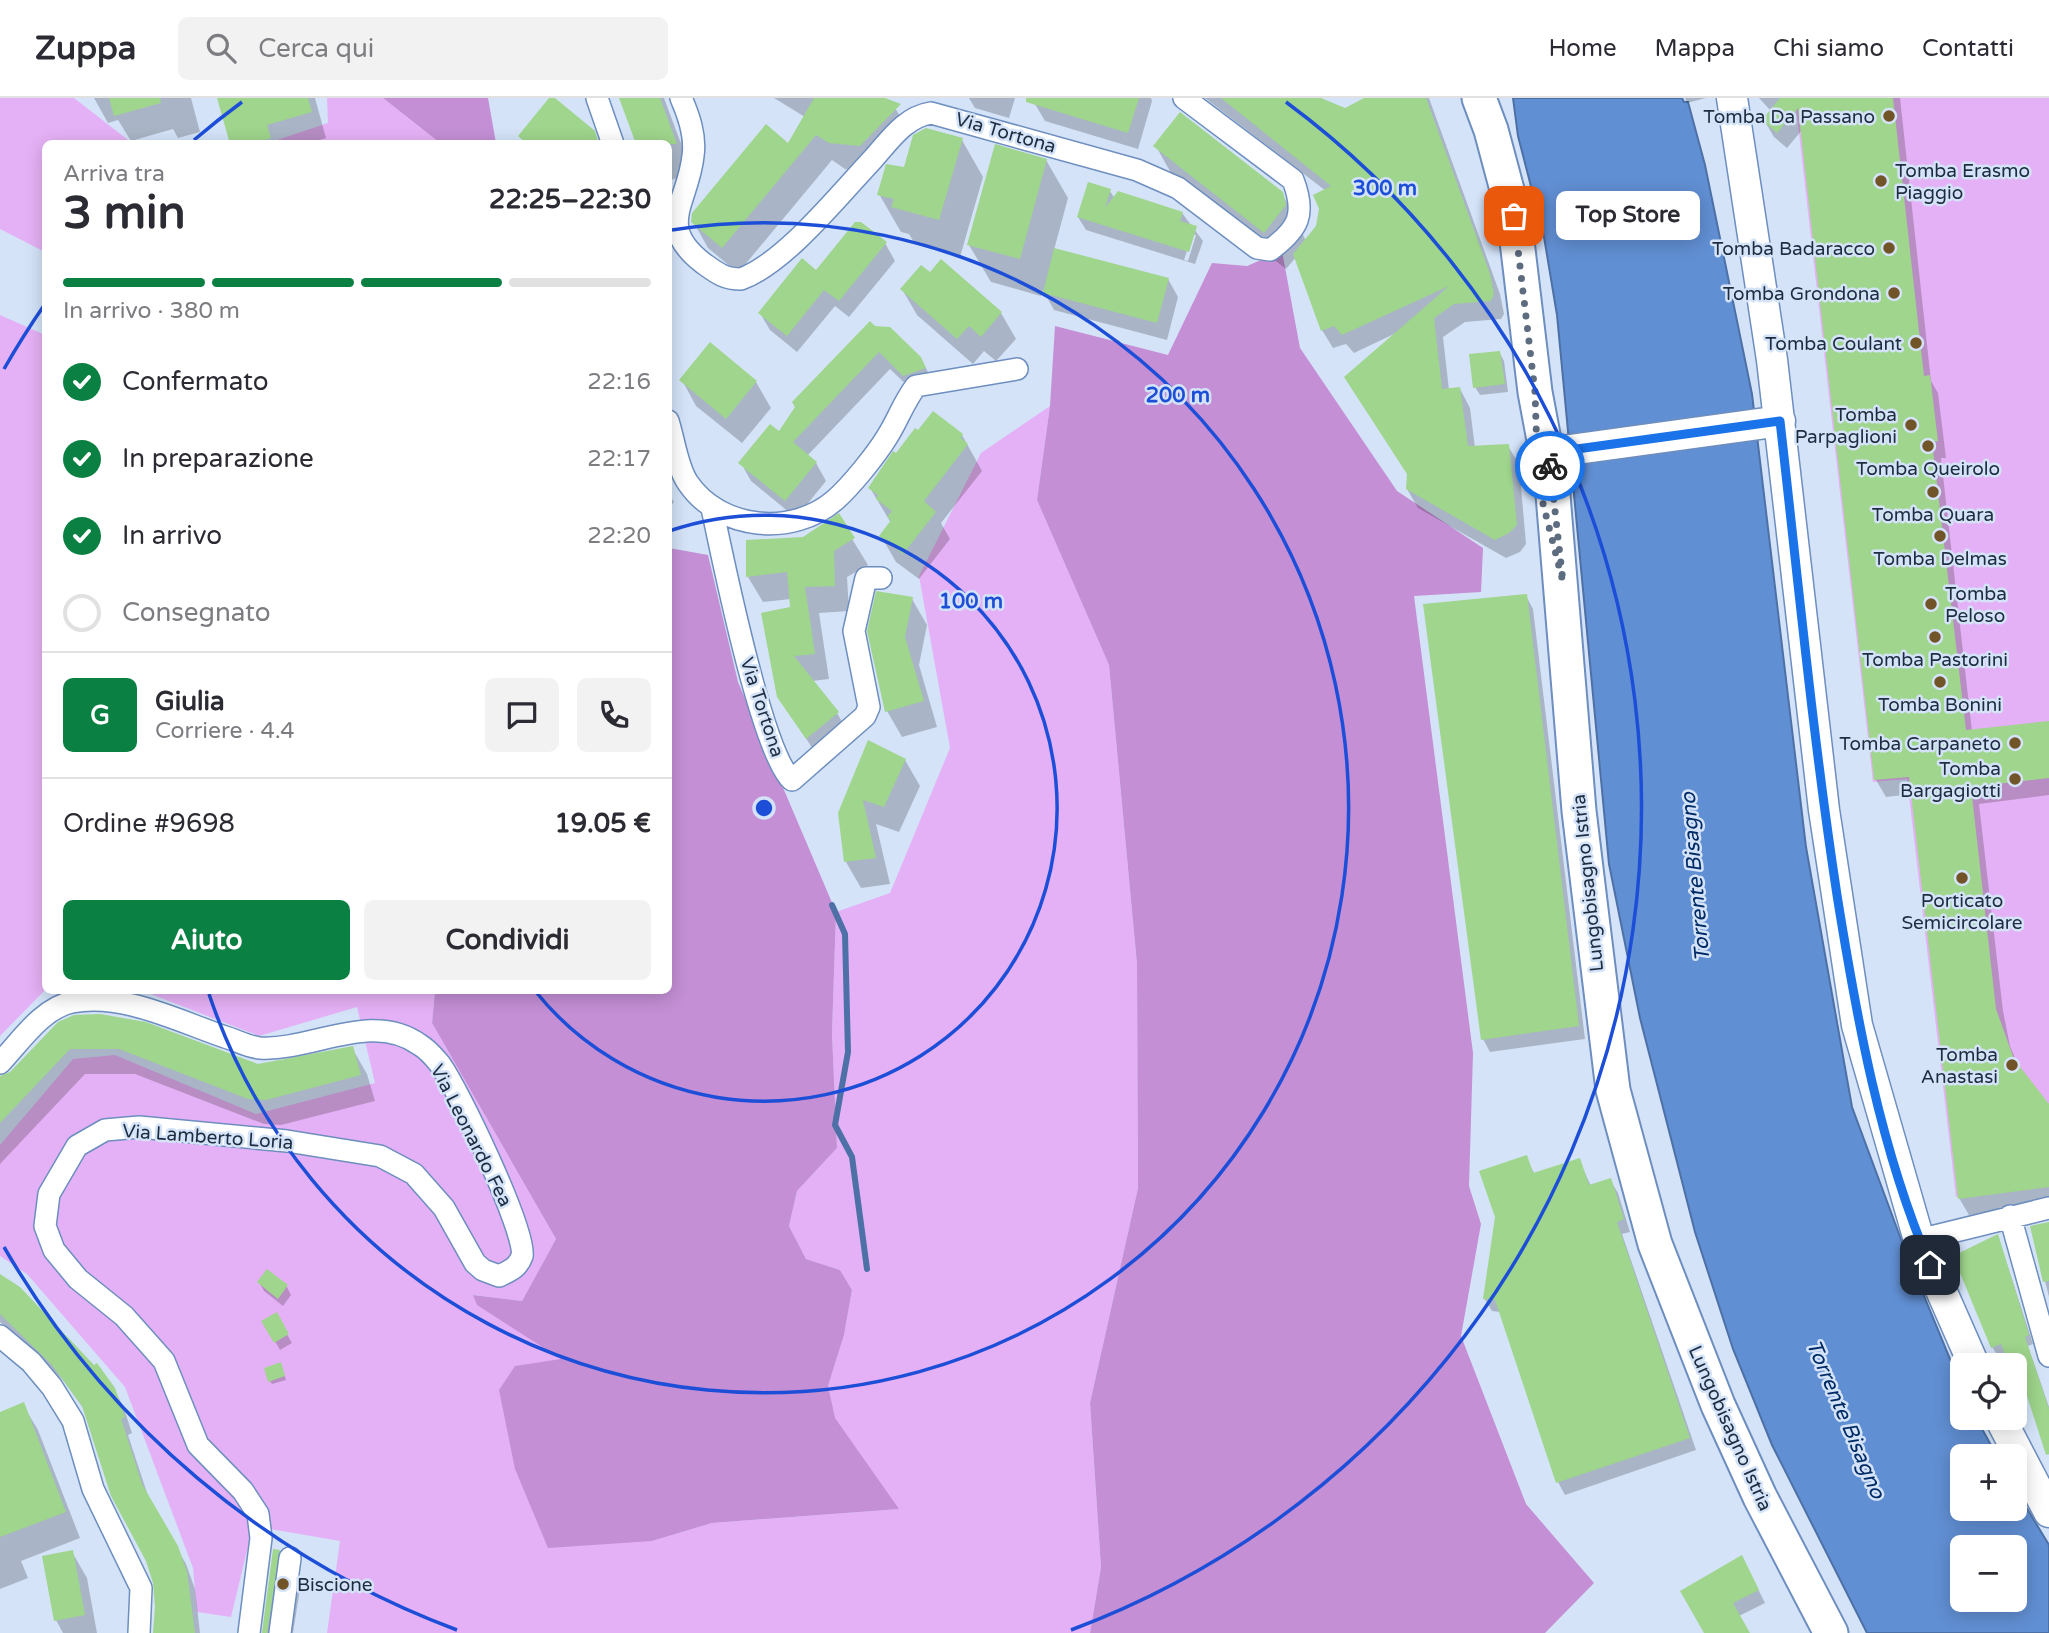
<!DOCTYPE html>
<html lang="it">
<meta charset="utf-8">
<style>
:root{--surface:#fff;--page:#f2f2f3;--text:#2b2b33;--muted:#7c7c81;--line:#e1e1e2;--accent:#0b8043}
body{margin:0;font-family:"Varela Round",sans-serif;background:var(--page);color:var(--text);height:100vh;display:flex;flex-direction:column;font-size:26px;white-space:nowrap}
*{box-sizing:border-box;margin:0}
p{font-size:23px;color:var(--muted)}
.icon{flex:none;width:38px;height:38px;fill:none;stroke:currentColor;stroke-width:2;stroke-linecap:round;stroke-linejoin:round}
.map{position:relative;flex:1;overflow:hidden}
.drawer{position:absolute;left:42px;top:42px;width:630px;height:854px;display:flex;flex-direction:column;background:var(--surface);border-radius:10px;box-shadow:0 4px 18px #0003}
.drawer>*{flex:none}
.buttons{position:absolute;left:1950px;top:1255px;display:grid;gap:14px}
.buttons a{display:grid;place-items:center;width:77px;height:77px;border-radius:10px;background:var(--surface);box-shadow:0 4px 18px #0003;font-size:35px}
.pin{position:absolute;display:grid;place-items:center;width:60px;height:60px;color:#fff;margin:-30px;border-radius:14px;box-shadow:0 4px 10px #0006}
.courier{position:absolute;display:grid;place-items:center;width:70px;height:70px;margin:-35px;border:5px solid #1a73e8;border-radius:50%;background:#fff;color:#222;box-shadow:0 2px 9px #0007}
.bubble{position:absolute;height:49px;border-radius:10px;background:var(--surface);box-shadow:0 4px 18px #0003;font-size:23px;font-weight:700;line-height:49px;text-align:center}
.overview em{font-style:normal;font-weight:700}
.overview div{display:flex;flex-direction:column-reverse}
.overview{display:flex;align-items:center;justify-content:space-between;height:119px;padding:0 21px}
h1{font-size:46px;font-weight:700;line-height:52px}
.bar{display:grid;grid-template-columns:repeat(4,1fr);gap:10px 7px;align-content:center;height:84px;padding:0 21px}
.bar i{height:9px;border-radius:5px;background:var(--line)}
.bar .active{background:var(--accent)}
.bar p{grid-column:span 4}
.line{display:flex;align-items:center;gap:18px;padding:0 21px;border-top:2px solid var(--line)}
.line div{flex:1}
.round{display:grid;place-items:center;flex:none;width:74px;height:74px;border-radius:10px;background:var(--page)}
ol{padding:0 21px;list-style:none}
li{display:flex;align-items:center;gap:21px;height:77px}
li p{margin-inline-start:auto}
li .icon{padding:7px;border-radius:50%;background:var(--accent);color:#fff;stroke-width:4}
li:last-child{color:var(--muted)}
li i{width:38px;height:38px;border:4px solid var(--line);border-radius:50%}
.action{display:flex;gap:14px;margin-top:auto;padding:14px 21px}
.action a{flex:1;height:80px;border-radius:10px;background:var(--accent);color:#fff;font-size:28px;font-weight:700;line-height:80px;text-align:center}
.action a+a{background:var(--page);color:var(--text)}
header{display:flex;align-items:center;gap:42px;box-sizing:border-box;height:98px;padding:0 35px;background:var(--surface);border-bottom:2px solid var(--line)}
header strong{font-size:33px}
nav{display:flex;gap:38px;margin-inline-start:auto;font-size:24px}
.search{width:490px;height:63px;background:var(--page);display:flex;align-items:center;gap:18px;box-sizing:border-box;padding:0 24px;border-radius:10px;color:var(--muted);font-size:26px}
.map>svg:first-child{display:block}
.green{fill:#e5b1f6}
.forest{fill:#c48fd5}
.water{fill:#618fd3;stroke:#4d71a7;stroke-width:2;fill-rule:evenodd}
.shadow{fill:#0003;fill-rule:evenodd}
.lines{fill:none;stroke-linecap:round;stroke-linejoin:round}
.stream{stroke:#4d71a7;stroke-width:6}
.building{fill:#9fd58c}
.street-casing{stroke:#6d8ebf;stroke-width:24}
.secondary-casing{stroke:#6d8ebf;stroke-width:33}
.primary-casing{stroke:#6d8ebf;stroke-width:37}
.street{stroke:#fff;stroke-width:21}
.secondary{stroke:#fff;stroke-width:30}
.primary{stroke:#fff;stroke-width:33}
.done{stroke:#5e6c80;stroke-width:7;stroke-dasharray:0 12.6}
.route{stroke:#1a73e8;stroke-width:9}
.ring{fill:none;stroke:#1d4ed8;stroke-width:3.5}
.poi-dot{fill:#715528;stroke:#d4e3f8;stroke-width:2.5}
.labels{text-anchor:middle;stroke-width:5;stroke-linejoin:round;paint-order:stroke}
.poi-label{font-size:19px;fill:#1e2c40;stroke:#d4e3f8;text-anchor:end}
.street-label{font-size:19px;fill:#1e2c40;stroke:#d4e3f8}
.water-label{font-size:21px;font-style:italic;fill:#002b67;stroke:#d4e3f8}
.centre{fill:#1d4ed8;stroke:#d4e3f8;stroke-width:3.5}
.ring-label{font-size:21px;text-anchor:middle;font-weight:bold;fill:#1d4ed8;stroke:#d4e3f8;stroke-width:5;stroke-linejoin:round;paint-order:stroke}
</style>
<header>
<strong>Zuppa</strong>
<div class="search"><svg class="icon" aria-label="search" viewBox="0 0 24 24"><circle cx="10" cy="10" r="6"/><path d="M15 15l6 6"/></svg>Cerca qui</div>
<nav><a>Home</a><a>Mappa</a><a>Chi siamo</a><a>Contatti</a></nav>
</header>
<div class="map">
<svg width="2049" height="1535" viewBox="0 0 2049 1535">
<rect width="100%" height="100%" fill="#d4e3f8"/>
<path class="green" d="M0,0H74L132,45L46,46L45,154L0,131Z
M327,0H383L440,45L265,46L328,25Z
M1795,0H2049V1088L1956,1099L1907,681L1873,684Z
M0,217L45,237L46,891L0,938Z
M1050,308L1037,402L1109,567L1137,866L1138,1090L1090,1305L1101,1469L1090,1535H327L340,1443L253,1428L231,1519L197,1514L193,1470L125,1289L27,1176L0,1158V1047L73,961L115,957L256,1016L375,985L357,909L259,938L143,893H435L432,925L556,1141L522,1203L474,1197L478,1207L562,1261L652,1443L712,1425L898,1411L834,1320L828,1288L844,1237L852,1192L840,1172L806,1161L789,1128L797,1093L837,1050L832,936L836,814L890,795L950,650L919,478L981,355Z"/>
<path class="forest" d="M383,0H488L496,45H440Z
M1282,153L1300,250L1397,393L1483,450L1481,494L1414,498L1473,955L1469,1088L1481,1126L1461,1238L1526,1406L1594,1485L1545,1535H1090L1101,1469L1090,1305L1138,1090L1137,866L1109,567L1037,402L1050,308L1055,228L1168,257L1212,165L1247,168Z
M669,450L708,457L738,584L836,814L832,936L837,1050L797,1093L789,1128L806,1161L840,1172L852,1192L844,1237L828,1288L835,1320L899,1411L712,1425L652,1443L548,1450L515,1371L499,1292L515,1268L561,1261L477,1207L473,1197L522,1203L556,1141L432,925L435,893L668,892Z"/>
<path class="water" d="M1513,0H1682L1684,4H1688L1705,67L1752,296L1806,749L1852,1009L1905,1152L1962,1290V1320H1976L1997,1358H1962V1410H2014V1389L2049,1447V1535H1867L1772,1347L1733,1251L1695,1134L1640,920L1609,766L1557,217L1544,139L1518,38ZM1962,1449H2014V1502H1962Z"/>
<path class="shadow" d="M94,0H191L200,34L178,40L173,31L131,43L118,22L108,25Z
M219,0H315L326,40L308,46H232Z
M621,0H664L692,75L668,83V46Z
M774,0H880L892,4L910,37L875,74L845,71L832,62L738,175L708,150L693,123L789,47L805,19Z
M969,0H1015L1009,20L975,10Z
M1036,0H1151L1152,3L1138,51L1045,23L1035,6Z
M1205,0H1317L1345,12L1367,0H1429L1500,196L1504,216L1501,221L1465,224L1443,239L1449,292L1460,291L1470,310L1475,350L1508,348L1519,366L1526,446L1520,454L1506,460L1418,410L1407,391L1409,378L1394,236L1354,255L1346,246L1333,250L1322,232L1296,159L1286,171L1177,86L1156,48L1282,95L1306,143L1318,129L1326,93Z
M1685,0H1706L1687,5Z
M1759,0H1902H1900L1931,283L1938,295L1946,360H1941L1972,633L2049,624V697L1979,706L2003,913L2010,948L2020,972L2049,1008V1107L1969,1117L1959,1100L1912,696L1886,699L1876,682L1802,32L1787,50L1774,39L1764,22L1771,13Z
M962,42L983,79L960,159L915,146L909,136L901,134L879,96L905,72Z
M1046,62L1068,100L1054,152L1168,181L1178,199L1167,242L1054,212L1043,192L1041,198L991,184L969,147Z
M1110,93L1115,101L1182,115L1203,143L1195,166L1086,132L1078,119ZM1192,137H1196L1188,163L1184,162Z
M885,145L895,163L849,219L835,208L797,254L770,232L760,215L817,174Z
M902,191L1001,215L1016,241L996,263L984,253L973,266L917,217Z
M875,230L920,260L931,279L915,295L890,271L807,358L816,365L826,383L796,420L751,383L741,365L780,336Z
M1499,254L1504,263L1508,294L1480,297L1475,289Z
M682,282L756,284L771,310L742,345L696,308Z
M962,337L982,373L941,425L950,441L919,481L896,464L881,438L891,425L870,390Z
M668,395L674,404L668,411Z
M838,418L868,467L847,479L849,513L819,515L829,581L812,583L837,615L852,641L822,665L779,599L791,501L763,504L748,479Z
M1526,498L1533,511L1585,941L1490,954L1483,941Z
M912,501L927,527L919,567L937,629L902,639L887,613Z
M905,662L920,688L899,734L876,726L890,786L861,790L846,764L840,715Z
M51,932L258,968L352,950L367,976L375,1003L281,1027L264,1026L135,976H85L0,1066V979L11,975Z
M1526,1059L1535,1077L1579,1062L1591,1088L1610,1082L1618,1095L1630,1134L1622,1136L1696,1352L1565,1397L1558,1384L1500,1214L1492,1213L1484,1200Z
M2049,1125V1199L2032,1130Z
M1998,1138L2033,1246L2028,1248L2049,1309V1357L2021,1274L2016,1276L2006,1255L1998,1258L1992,1249Z
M0,1178L114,1291L123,1308L132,1335L128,1337L150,1404L186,1466L195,1491L200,1535H155V1485L86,1314L63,1282L0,1224Z
M259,1184L287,1189L291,1197L283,1208L264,1193Z
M276,1217L292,1245L280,1252L264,1224Z
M282,1269L286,1282L272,1286L270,1283Z
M23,1307L38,1332L80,1440L21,1463L28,1480L0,1491V1316Z
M72,1454L87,1480L97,1535H63L56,1522Z
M279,1454L300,1491L293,1535H264Z
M1749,1473L1765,1505L1739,1518L1748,1535H1706Z"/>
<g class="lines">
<path class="stream" d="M832,807L845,836L848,954L835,1027L852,1059L867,1171"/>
</g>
<path class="building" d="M109,0H160L161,5L114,18Z
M217,0H308L312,14L267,27L271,40L251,46H230Z
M549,0H555L595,33L599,46H527L518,38Z
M619,0H660L677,46H636Z
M814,0H885L901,6L860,48L829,45L816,37L722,150L691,124L692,115L766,26L788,45Z
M1026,0H1139L1128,35L1026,4Z
M1221,0H1321L1345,10L1364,0H1426L1490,176L1494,196L1491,203L1454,206L1434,220L1442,291L1460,289L1468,348L1509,346L1517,427L1509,435L1495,442L1406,391L1407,376L1344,279L1449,188L1342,237L1334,228L1321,233L1293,156L1316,128L1319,111L1313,97L1331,88Z
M1780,0H1893L1924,278L1930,277L1938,343L1932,344L1966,632L2049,623V680L1971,689L1996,911L2014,961L2049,1006V1089L1958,1101L1909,679L1874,682L1798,10L1777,35L1762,22Z
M1180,14L1283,94L1286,107L1264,135L1153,48Z
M926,30L963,40L939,122L891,109L894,101L877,97L886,66L904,69L913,37Z
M995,46L1047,61L1020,161L967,147Z
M1088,84L1111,91L1105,110L1118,93L1183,114L1180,123L1197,128L1189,154L1077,119Z
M855,124H861L887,144L839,203L824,192L787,238L758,215L802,160L816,172Z
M1054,150L1169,180L1157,225L1043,195Z
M941,161L1002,214L981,239L969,228L957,241L900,191L921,167L930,174Z
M870,223L875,228L890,229L921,259L926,270L903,278L879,254L793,344L817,364L785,403L738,365L770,326L779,333L795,309L792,304Z
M710,244L757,283L726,321L679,282Z
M1500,253L1505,286L1473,290L1469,256Z
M933,313L963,336L961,340L968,346L924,403L936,414L903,456L879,438L891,422L887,419L892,413L876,401L878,397L868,390L893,353L896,355L915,330L918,332Z
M839,415L855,440L834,453L835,488L805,489L815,556L794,558L839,614L806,641L777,599L761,515L790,509L787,474L746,479V442L803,439Z
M876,493L913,499L905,539L924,603L885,614L867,533Z
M1527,496L1579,928L1481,942L1423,506Z
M868,642L906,661L884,709L863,702L876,760L844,764L838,715Z
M100,916L146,924L258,966L353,948L361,977L266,1002L248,1001L119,951H70L0,1025V978L10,974L58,924L74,917Z
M1527,1057L1533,1075L1580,1060L1589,1087L1611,1080L1624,1121L1617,1124L1690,1340L1556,1385L1495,1202L1483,1201L1495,1119L1479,1073Z
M2049,1124V1183L2043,1184L2030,1128Z
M1998,1136L2029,1237L2025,1239L2049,1311V1356L2046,1357L2017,1267H2009L2001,1246L1991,1250L1953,1158Z
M267,1171L288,1187L278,1201L257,1184Z
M0,1176L20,1189L94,1267L97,1265L115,1290L125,1319L121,1321L142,1386L178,1448L187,1474L195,1535H153L155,1509L153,1485L146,1463L111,1398L82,1308L52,1267L0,1216Z
M277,1214L289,1236L274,1245L261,1223Z
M281,1264L285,1278L268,1284L264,1270Z
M24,1304L66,1414L0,1439V1314Z
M273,1451L280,1452L267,1535H262Z
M73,1452L85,1517L54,1523L42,1458Z
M1742,1457L1759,1492L1733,1505L1750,1535H1704L1680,1493Z"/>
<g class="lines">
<g class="street-casing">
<path id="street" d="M597,0L613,46
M681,0C689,18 696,38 693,58C688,105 655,128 703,165C717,175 724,181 741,181C785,165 840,96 873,61C890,42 905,19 931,15L1137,72L1178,90L1257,150L1270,152C1299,131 1306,116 1293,82L1184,0
M668,323C674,341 677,369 688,385C720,432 793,439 835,402C851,388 876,357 887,339C898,322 903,305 916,288L1017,271
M712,410C722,457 762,656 792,682L865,618L869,609L854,533L866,480H881
M0,965C20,944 42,910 72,904C122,894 178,923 225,939C236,942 248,949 260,950C312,953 372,912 420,947C427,951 434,959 439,965C456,986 528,1137 522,1158C518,1170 509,1173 499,1178L483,1172L475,1165L444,1110L414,1076L380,1058L287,1043L139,1029L105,1032L77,1048L49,1096L45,1128L54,1152L78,1181L124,1218L164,1263L198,1347L243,1393L258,1416L261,1440L249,1535
M2010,1118L2049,1258
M1919,1142L2049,1110
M0,1238L31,1264L52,1289L73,1323L93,1391L141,1490L139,1535
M280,1535L290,1460"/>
</g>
<g class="secondary-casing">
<path id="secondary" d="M1732,0L1772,262L1824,712L1857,927L1919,1142L1974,1267
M1548,355L1780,323
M2000,1320L2049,1414"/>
</g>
<g class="primary-casing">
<path id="primary" d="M1479,0L1491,32L1514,118L1535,294L1552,385L1579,713L1613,992L1655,1146L1718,1307L1760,1399L1831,1535"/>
</g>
<use href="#street" class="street"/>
<use href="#secondary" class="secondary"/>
<use href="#primary" class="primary"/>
</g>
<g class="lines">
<path class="done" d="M1514,118L1535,294L1538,386L1563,484L1550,368"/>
<path class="route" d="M1550,368L1548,355L1780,323C1798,481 1813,640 1837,797C1857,922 1880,1050 1930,1167"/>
</g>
<g class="ring">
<path d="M669 433A293 293 0 1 1 536 894"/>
<path d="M672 132A585 585 0 1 1 209 896"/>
<path d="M457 1532A878 878 0 0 1 4 1149M4 271A878 878 0 0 1 45 206M194 42A878 878 0 0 1 242 4M1286 4A878 878 0 0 1 1071 1532"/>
</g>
<g class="poi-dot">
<circle cx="1889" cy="18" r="7"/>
<circle cx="1881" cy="83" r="7"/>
<circle cx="1889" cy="150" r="7"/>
<circle cx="1894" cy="195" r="7"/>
<circle cx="1916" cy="245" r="7"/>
<circle cx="1911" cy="327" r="7"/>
<circle cx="1928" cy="348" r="7"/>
<circle cx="1933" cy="394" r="7"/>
<circle cx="1940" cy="438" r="7"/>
<circle cx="1931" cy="506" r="7"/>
<circle cx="1935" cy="539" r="7"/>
<circle cx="1940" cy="584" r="7"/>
<circle cx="2015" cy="645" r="7"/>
<circle cx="2015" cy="681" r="7"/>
<circle cx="1962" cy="780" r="7"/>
<circle cx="2012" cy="967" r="7"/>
<circle cx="283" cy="1486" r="7"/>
</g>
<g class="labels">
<g class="poi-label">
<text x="1875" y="25">Tomba Da Passano</text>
<text x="1895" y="79" text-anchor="start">Tomba Erasmo<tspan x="1895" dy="22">Piaggio</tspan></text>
<text x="1875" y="157">Tomba Badaracco</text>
<text x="1880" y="202">Tomba Grondona</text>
<text x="1902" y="252">Tomba Coulant</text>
<text x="1897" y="323">Tomba<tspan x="1897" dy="22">Parpaglioni</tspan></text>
<text x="1928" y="377" text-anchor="middle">Tomba Queirolo</text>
<text x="1933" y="423" text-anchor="middle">Tomba Quara</text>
<text x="1940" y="467" text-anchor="middle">Tomba Delmas</text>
<text x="1945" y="502" text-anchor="start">Tomba<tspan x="1945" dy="22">Peloso</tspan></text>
<text x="1935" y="568" text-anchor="middle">Tomba Pastorini</text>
<text x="1940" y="613" text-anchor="middle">Tomba Bonini</text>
<text x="2001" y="652">Tomba Carpaneto</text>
<text x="2001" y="677">Tomba<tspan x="2001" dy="22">Bargagiotti</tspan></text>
<text x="1962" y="809" text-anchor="middle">Porticato<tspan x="1962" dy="22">Semicircolare</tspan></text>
<text x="1998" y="963">Tomba<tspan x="1998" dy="22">Anastasi</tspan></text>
<text x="297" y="1493" text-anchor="start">Biscione</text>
</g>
<g class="street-label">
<text transform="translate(1006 34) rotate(16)" y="7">Via Tortona</text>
<text transform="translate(763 609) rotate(72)" y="7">Via Tortona</text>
<text transform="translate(1587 785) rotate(-96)" y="7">Lungobisagno Istria</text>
<text transform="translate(472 1037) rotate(63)" y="7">Via Leonardo Fea</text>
<text transform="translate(208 1038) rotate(4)" y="7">Via Lamberto Loria</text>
<text transform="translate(1731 1330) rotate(66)" y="7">Lungobisagno Istria</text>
</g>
<g class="water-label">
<text transform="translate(1695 779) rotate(-95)" y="7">Torrente Bisagno</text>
<text transform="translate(1846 1321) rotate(67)" y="7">Torrente Bisagno</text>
</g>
</g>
<circle cx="764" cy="710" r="10" class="centre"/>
<g class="ring-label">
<text x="1385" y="97">300 m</text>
<text x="1178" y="304">200 m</text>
<text x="971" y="510">100 m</text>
</g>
</svg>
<div class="buttons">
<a><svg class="icon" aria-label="locate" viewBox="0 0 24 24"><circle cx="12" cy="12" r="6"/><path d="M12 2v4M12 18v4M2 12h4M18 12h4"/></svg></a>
<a>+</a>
<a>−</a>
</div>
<div class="pin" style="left:1514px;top:118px;background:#ea580c"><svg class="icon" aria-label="bag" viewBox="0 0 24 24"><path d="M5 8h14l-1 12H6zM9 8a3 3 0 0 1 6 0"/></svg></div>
<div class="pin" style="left:1930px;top:1167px;background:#1f2937"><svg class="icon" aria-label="home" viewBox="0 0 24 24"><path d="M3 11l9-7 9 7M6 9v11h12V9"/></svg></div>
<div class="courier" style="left:1550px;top:368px"><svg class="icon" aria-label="bike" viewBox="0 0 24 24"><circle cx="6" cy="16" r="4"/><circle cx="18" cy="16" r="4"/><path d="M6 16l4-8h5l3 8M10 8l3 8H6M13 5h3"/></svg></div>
<div class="bubble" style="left:1556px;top:93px;width:144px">Top Store</div>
<section class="drawer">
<div class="overview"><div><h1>3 min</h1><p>Arriva tra</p></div><em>22:25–22:30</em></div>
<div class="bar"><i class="active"></i><i class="active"></i><i class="active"></i><i></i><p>In arrivo · 380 m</p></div>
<ol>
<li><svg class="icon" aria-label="check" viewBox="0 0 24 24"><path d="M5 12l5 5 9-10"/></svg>Confermato<p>22:16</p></li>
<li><svg class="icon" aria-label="check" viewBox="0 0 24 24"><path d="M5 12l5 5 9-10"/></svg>In preparazione<p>22:17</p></li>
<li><svg class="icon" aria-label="check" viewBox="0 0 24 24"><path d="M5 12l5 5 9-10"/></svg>In arrivo<p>22:20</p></li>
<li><i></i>Consegnato</li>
</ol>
<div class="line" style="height:126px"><b class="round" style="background:var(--accent);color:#fff">G</b><div><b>Giulia</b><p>Corriere · 4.4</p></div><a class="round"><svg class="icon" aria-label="chat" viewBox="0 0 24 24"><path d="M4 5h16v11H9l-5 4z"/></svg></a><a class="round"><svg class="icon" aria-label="phone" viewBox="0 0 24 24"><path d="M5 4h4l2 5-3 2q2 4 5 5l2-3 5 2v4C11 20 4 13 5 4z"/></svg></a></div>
<div class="line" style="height:91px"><div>Ordine #9698</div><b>19.05 €</b></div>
<div class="action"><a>Aiuto</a><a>Condividi</a></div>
</section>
</div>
